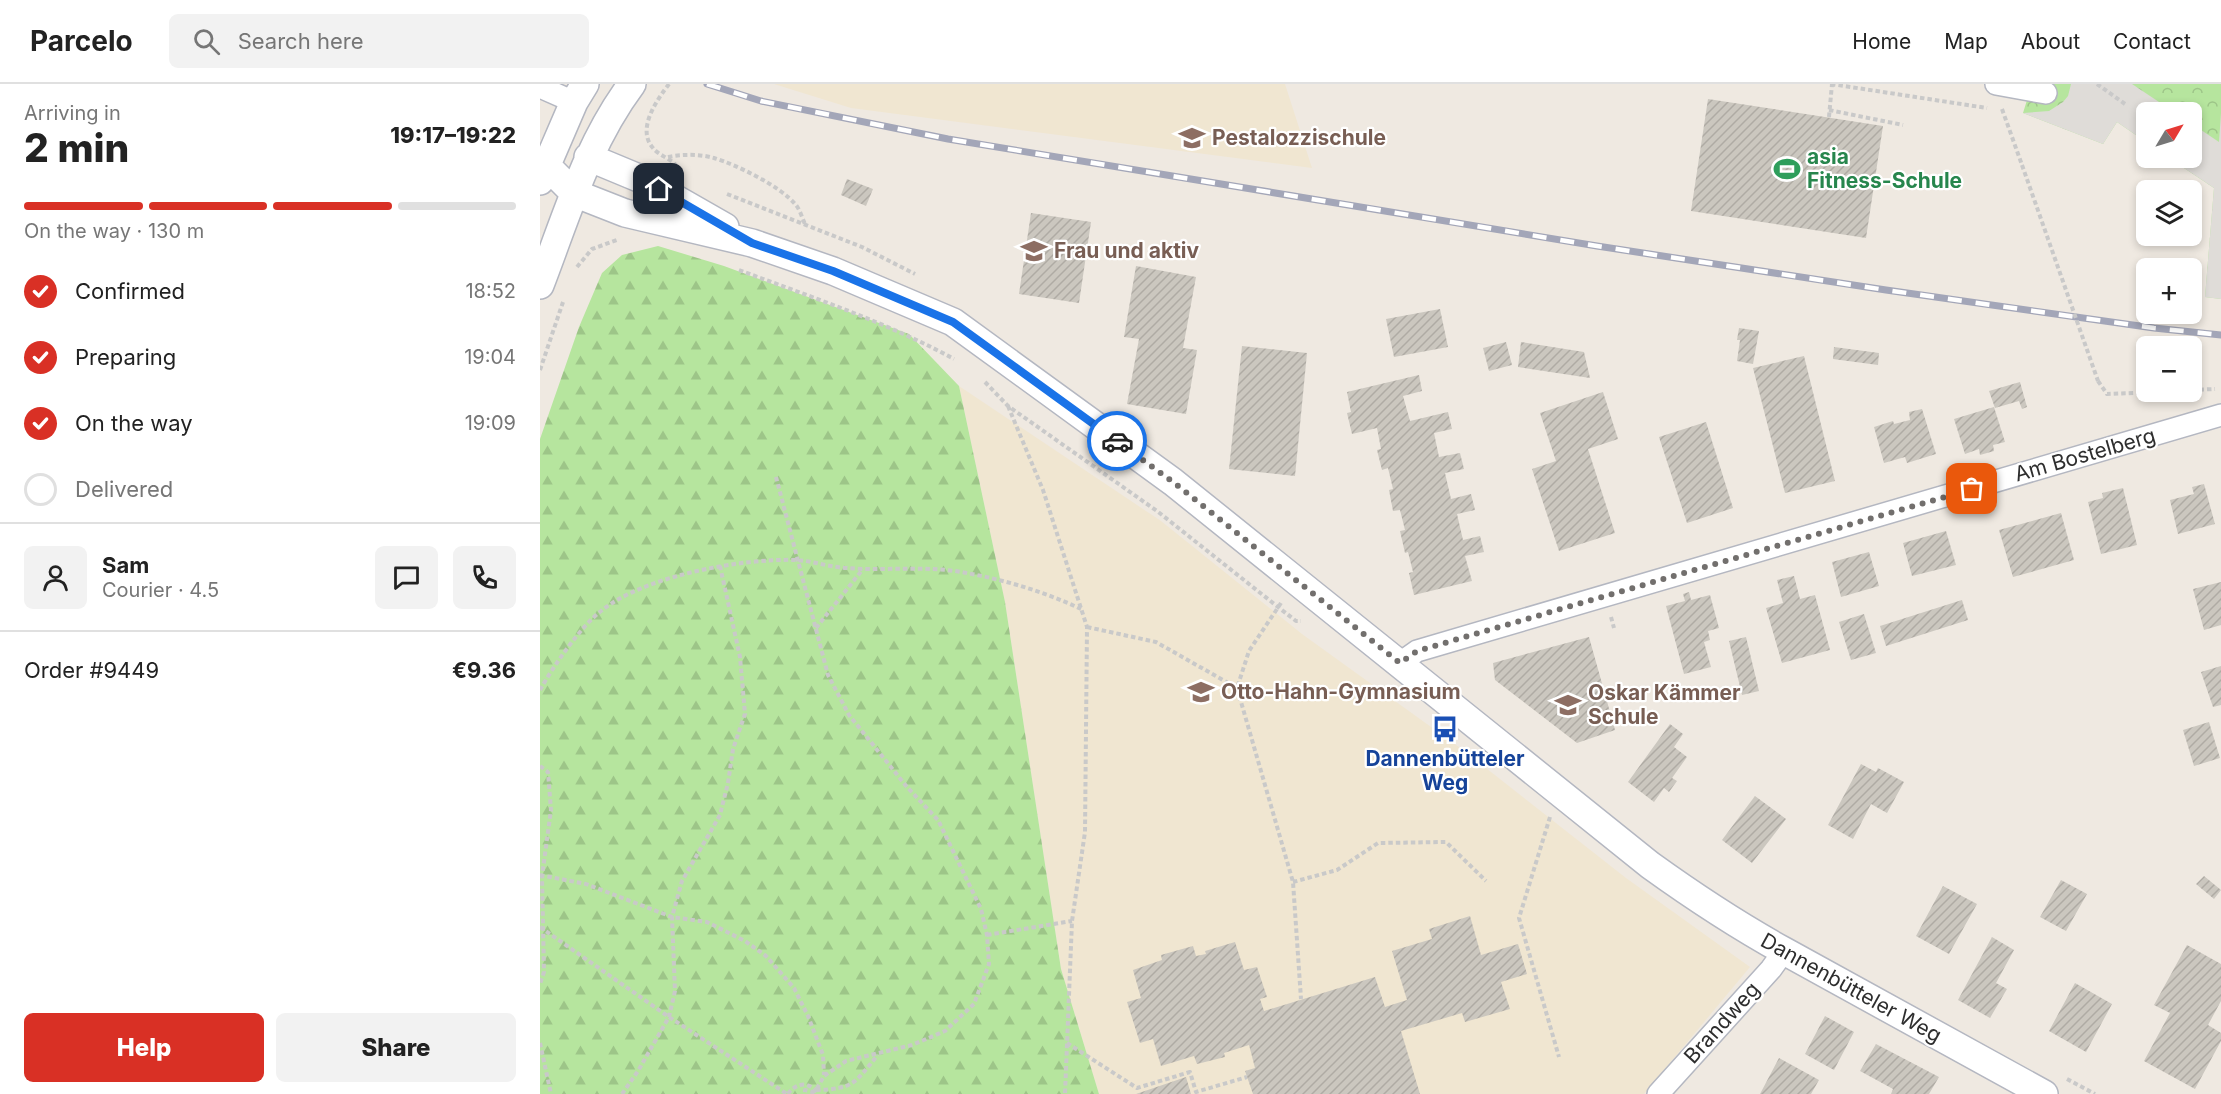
<!DOCTYPE html>
<meta charset="utf-8">
<style>
:root{--surface:#fff;--page:#f2f2f2;--text:#222;--muted:#767676;--line:#e0e0e0;--accent:#d93025}
body{margin:0;font-family:Inter,sans-serif;background:var(--page);color:var(--text);height:100vh;display:flex;flex-direction:column;font-size:22px;white-space:nowrap}
*{box-sizing:border-box;margin:0}
p{font-size:20px;color:var(--muted)}
.icon{flex:none;width:33px;height:33px;fill:none;stroke:currentColor;stroke-width:2;stroke-linecap:round;stroke-linejoin:round}
.map{position:relative;flex:1;overflow:hidden}
.side{display:flex;flex-direction:column;background:var(--surface);width:540px}
.side>*{flex:none}
.needle{width:39px;rotate:52deg}
.tools{position:absolute;left:1596px;top:18px;display:grid;gap:12px}
.tools a{display:grid;place-items:center;width:66px;height:66px;border-radius:9px;background:var(--surface);box-shadow:0 3px 9px #0003;font-size:30px}
.pin{position:absolute;display:grid;place-items:center;width:51px;height:51px;color:#fff;margin:-26px;border-radius:12px;box-shadow:0 3px 9px #0006}
.courier{position:absolute;display:grid;place-items:center;width:60px;height:60px;margin:-30px;border:4px solid #1a73e8;border-radius:50%;background:#fff;color:#222;box-shadow:0 2px 8px #0007}
.overview em{font-style:normal;font-weight:800}
.overview div{display:flex;flex-direction:column-reverse}
.overview{display:flex;align-items:center;justify-content:space-between;height:102px;padding:0 24px}
h1{font-size:39px;font-weight:800;line-height:45px}
.bar{display:grid;grid-template-columns:repeat(4,1fr);gap:9px 6px;align-content:center;height:72px;padding:0 24px}
.bar i{height:8px;border-radius:4px;background:var(--line)}
.bar .on{background:var(--accent)}
.bar p{grid-column:span 4}
.line{display:flex;align-items:center;gap:15px;padding:0 24px;border-top:2px solid var(--line)}
.line div{flex:1}
.round{display:grid;place-items:center;flex:none;width:63px;height:63px;border-radius:9px;background:var(--page)}
ol{padding:0 24px;list-style:none}
li{display:flex;align-items:center;gap:18px;height:66px}
li p{margin-inline-start:auto}
li .icon{padding:6px;border-radius:50%;background:var(--accent);color:#fff;stroke-width:4}
li:last-child{color:var(--muted)}
li i{width:33px;height:33px;border:3px solid var(--line);border-radius:50%}
.button{display:flex;gap:12px;margin-top:auto;padding:12px 24px}
.button a{flex:1;height:69px;border-radius:9px;background:var(--accent);color:#fff;font-size:24px;font-weight:800;line-height:69px;text-align:center}
.button a+a{background:var(--page);color:var(--text)}
header{display:flex;align-items:center;gap:36px;box-sizing:border-box;height:84px;padding:0 30px;background:var(--surface);border-bottom:2px solid var(--line)}
header strong{font-size:28px}
nav{display:flex;gap:33px;margin-inline-start:auto;font-size:21px}
.search{width:420px;height:54px;background:var(--page);display:flex;align-items:center;gap:15px;box-sizing:border-box;padding:0 21px;border-radius:9px;color:var(--muted);font-size:22px}
main{display:flex;flex:1;min-height:0}
.map>svg:first-child{display:block}
.education{fill:#f0e6d1}
.forest{fill:url(#forest-firs)}
.park{fill:url(#park-crowns)}
.plaza{fill:#dfdcd8}
.building{fill:url(#building-hatch)}
.lines{fill:none;stroke-linecap:round;stroke-linejoin:round}
.minor-casing{stroke:#b4b7c1;stroke-width:24}
.tertiary-casing{stroke:#b4b7c1;stroke-width:30}
.path{stroke:#c9c9c9;stroke-width:4;stroke-dasharray:4.5 3;stroke-linecap:butt}
.minor{stroke:#fff;stroke-width:21}
.tertiary{stroke:#fff;stroke-width:27}
.rail-casing{stroke:#a3a6b8;stroke-width:7}
.rail{stroke:#fff;stroke-width:4.5;stroke-dasharray:14;stroke-linecap:butt}
.path-bridge{stroke:#c9c9c9;stroke-width:4;stroke-dasharray:4.5 3;stroke-linecap:butt}
.done{stroke:#726f6d;stroke-width:6;stroke-dasharray:0 10.8}
.route{stroke:#1a73e8;stroke-width:8}
.labels{text-anchor:middle;stroke-width:4.5;stroke-linejoin:round;paint-order:stroke}
.education-label{font-size:21px;font-weight:bold;fill:#785e54;stroke:#fff;text-anchor:start}
.leisure-label{font-size:21px;font-weight:bold;fill:#27864d;stroke:#fff;text-anchor:start}
.street-label{font-size:21px;fill:#2e2e2e;stroke:#fff}
.transit-label{font-size:21px;font-weight:bold;fill:#164399;stroke:#fff}
</style>
<header>
<strong>Parcelo</strong>
<div class="search"><svg class="icon" aria-label="search" viewBox="0 0 24 24"><circle cx="10" cy="10" r="6"/><path d="M15 15l6 6"/></svg>Search here</div>
<nav><a>Home</a><a>Map</a><a>About</a><a>Contact</a></nav>
</header>
<main>
<section class="side">
<div class="overview"><div><h1>2 min</h1><p>Arriving in</p></div><em>19:17–19:22</em></div>
<div class="bar"><i class="on"></i><i class="on"></i><i class="on"></i><i></i><p>On the way · 130 m</p></div>
<ol>
<li><svg class="icon" aria-label="check" viewBox="0 0 24 24"><path d="M5 12l5 5 9-10"/></svg>Confirmed<p>18:52</p></li>
<li><svg class="icon" aria-label="check" viewBox="0 0 24 24"><path d="M5 12l5 5 9-10"/></svg>Preparing<p>19:04</p></li>
<li><svg class="icon" aria-label="check" viewBox="0 0 24 24"><path d="M5 12l5 5 9-10"/></svg>On the way<p>19:09</p></li>
<li><i></i>Delivered</li>
</ol>
<div class="line" style="height:108px"><a class="round"><svg class="icon" aria-label="person" viewBox="0 0 24 24"><circle cx="12" cy="8" r="4"/><path d="M4 21q1-7 8-7t8 7"/></svg></a><div><b>Sam</b><p>Courier · 4.5</p></div><a class="round"><svg class="icon" aria-label="chat" viewBox="0 0 24 24"><path d="M4 5h16v11H9l-5 4z"/></svg></a><a class="round"><svg class="icon" aria-label="phone" viewBox="0 0 24 24"><path d="M5 4h4l2 5-3 2q2 4 5 5l2-3 5 2v4C11 20 4 13 5 4z"/></svg></a></div>
<div class="line" style="height:78px"><div>Order #9449</div><b>€9.36</b></div>
<div class="button"><a>Help</a><a>Share</a></div>
</section>
<div class="map">
<svg width="1681" height="1010" viewBox="0 0 1681 1010">
<defs>
<pattern id="forest-firs" width="22" height="20" patternUnits="userSpaceOnUse" patternTransform="scale(1.5)"><rect width="22" height="20" fill="#b6e59e"/><path d="M5 1l3.5 6h-7zM16 11l3.5 6h-7z" fill="#9dc588"/></pattern>
<pattern id="park-crowns" width="20" height="18" patternUnits="userSpaceOnUse" patternTransform="scale(1.5)"><rect width="20" height="18" fill="#b6e59e"/><path d="M2 6a3 3 0 1 1 6 0M12 15a3 3 0 1 1 6 0" fill="none" stroke="#9dc588"/></pattern>
<pattern id="building-hatch" width="6" height="6" patternUnits="userSpaceOnUse" patternTransform="scale(1.5)"><rect width="6" height="6" fill="#cbc7bf"/><path d="M-1 1l2-2M0 6l6-6M5 7l2-2" fill="none" stroke="#afaba4"/></pattern>
</defs>
<rect width="100%" height="100%" fill="#efe9e1"/>
<path class="education" d="M234,0H745L772,84L311,24Z
M419,302L621,437L762,550L923,666L1086,794L1210,883L1104,1010H559L521,885L465,518Z"/>
<path class="forest" d="M118,162L184,182L369,250L419,302L465,518L521,885L559,1010H0V355L39,243L62,189L82,171Z"/>
<path class="park" d="M1492,0H1681V215L1665,213L1674,104L1629,74H1652V28H1606V58L1577,38L1563,60L1483,29Z"/>
<path class="plaza" d="M1531,0H1592L1634,28H1606V58L1577,38L1563,60L1483,29L1509,27L1523,18L1528,12Z
M1681,29V215L1665,213L1674,104L1629,74H1652V40L1679,58Z"/>
<path class="building" d="M1168,15L1343,42L1326,154L1151,127Z
M307,95L333,105L326,122L301,111Z
M491,129L551,138L539,219L479,210Z
M596,182L656,193L643,264L657,266L646,330L587,320L599,255L584,253Z
M900,225L908,263L854,273L846,235Z
M1199,244L1219,247L1213,280L1197,277L1200,256H1197Z
M966,258L972,281L949,287L943,264Z
M981,258L1044,268L1050,294L978,283Z
M702,262L767,269L755,392L689,385Z
M1294,263L1339,269L1338,281L1293,275Z
M1264,272L1295,397L1245,409L1213,284Z
M879,291L882,307L863,312L870,337L908,328L912,345L894,349L899,373L920,369L924,385L905,389L911,415L931,410L935,426L917,430L923,456L940,452L944,468L925,472L932,497L874,511L869,489L873,488L868,468L865,469L860,447L865,446L860,426L853,427L849,406L853,405L848,384L842,386L837,366L841,365L837,344L812,350L807,329L811,328L807,308Z
M1480,298L1487,323L1482,325L1479,317L1455,324L1449,307Z
M1063,308L1078,355L1048,365L1075,449L1019,467L992,385L1016,377L1000,329Z
M1454,323L1465,358L1453,361L1454,367L1440,371L1439,365L1425,370L1414,335Z
M1382,325L1396,370L1367,379L1365,373L1344,379L1334,343L1353,337L1354,340L1370,336L1369,328Z
M1166,338L1193,424L1147,439L1119,353Z
M1664,400L1675,440L1638,450L1630,416L1654,410L1652,403Z
M1583,404L1597,461L1561,470L1548,418L1563,414L1562,409Z
M1521,429L1534,476L1473,493L1459,446Z
M1406,447L1416,481L1372,492L1363,459Z
M1329,468L1339,502L1301,513L1292,478Z
M1254,492L1260,515L1275,511L1290,566L1242,579L1226,524L1243,519L1237,496Z
M1681,498V541L1664,546L1653,505Z
M1149,508L1151,516L1170,511L1179,544L1168,547L1170,556L1164,558L1171,583L1144,590L1126,522L1145,517L1143,510Z
M1422,516L1428,536L1346,562L1340,542Z
M1324,530L1336,569L1311,576L1299,538Z
M1049,553L1075,646L1037,659L955,596L953,579Z
M1206,553L1219,607L1202,611L1189,557Z
M1681,582V621L1673,623L1661,588Z
M1669,638L1680,674L1654,682L1643,646Z
M1130,640L1143,650L1134,663L1147,673L1132,694L1137,697L1129,708L1124,704L1114,718L1088,698Z
M1321,680L1336,688L1338,684L1364,698L1347,729L1331,720L1313,755L1288,741Z
M1215,712L1246,735L1212,779L1182,756Z
M1664,792L1681,806L1674,815L1656,800Z
M1521,796L1547,810L1526,847L1500,833Z
M1403,802L1437,820L1409,870L1376,852Z
M930,832L941,871L978,860L987,890L961,898L970,925L925,938L922,929L861,947L880,1010H713L705,987L715,984L709,961L684,969L685,973L657,980L654,972L621,982L613,955L600,959L587,918L601,914L593,886L622,876L621,871L653,862L656,872L666,870L665,867L695,858L704,886L717,883L727,913L720,915L724,927L835,893L845,923L867,916L852,867L892,855L889,845Z
M1452,853L1474,866L1456,899L1467,905L1450,934L1418,916Z
M1647,861L1681,880V917L1668,941L1681,949V957L1655,1005L1604,977L1630,929L1614,921Z
M1535,899L1572,920L1546,968L1509,947Z
M1285,932L1314,948L1294,986L1265,970Z
M1336,960L1399,993L1389,1010H1351L1353,1005L1320,987Z
M1239,974L1279,996L1271,1010H1220Z
M646,993L651,1010H596Z"/>
<g class="lines">
<g class="minor-casing">
<path id="minor" d="M1456,0L1506,9
M0,3L34,18
M860,579L877,567L1681,331
M1118,1010L1231,885L1244,867"/>
</g>
<g class="tertiary-casing">
<path id="tertiary" d="M48,73L101,95L185,143
M6,81L34,109L85,129L212,159L293,187L413,238L633,398L1110,781C1153,812 1197,841 1244,867L1504,1010
M0,97L34,18L45,0
M0,201C27,131 47,60 92,0"/>
</g>
<path class="path" d="M129,0C117,16 96,45 113,64C117,70 129,74 136,81
M1291,0L1447,24
M1557,0L1585,20
M1462,25L1482,81
M1289,26L1363,41
M1289,33L1292,0
M128,73C143,70 160,70 174,74C197,81 240,102 255,120C260,125 262,134 265,140
M187,110L322,163L375,190
M37,183L52,165L77,156
M199,186C271,213 346,238 414,275
M0,286L23,218
M1558,297L1567,310L1624,308
M445,298L468,322L617,427L738,523L756,537H761
M1652,306L1675,305
M468,322L503,406L547,543L545,748L532,837L525,1010
M236,393L288,591L309,631L367,703L398,736L441,825L447,851L449,880L434,920L405,947L372,961L306,977L284,992L276,1006
M741,519L709,567L697,604L753,798L761,915
M1071,533L1074,544
M547,543L616,558L697,604
M276,544L323,485
M0,606C12,584 41,542 61,527C104,492 202,474 256,476C273,477 289,483 306,484C341,487 379,482 415,487C458,494 501,506 541,525
M0,682L8,688L11,726L2,792L4,888L0,900
M1010,733L979,834L1019,973
M0,791L46,800L132,833L167,838L205,857L226,872L254,904L268,932L283,971L284,991
M753,798L797,786L838,759L906,758L946,797
M0,843L129,933L247,1010
M447,851L532,837
M0,959L11,1010
M527,959L597,1004L650,988L656,1008L707,993
M1527,995L1555,1010
M276,1006C315,1005 314,999 338,971
M265,1008V1006L276,1009
M82,1010L98,987L129,933L135,907L132,833L142,797L180,731L188,699L193,665L205,630L200,573L180,482
M248,1010C256,998 270,997 278,1010"/>
<use href="#minor" class="minor"/>
<use href="#tertiary" class="tertiary"/>
<g class="rail-casing">
<path id="rail" d="M167,0L221,17L408,55L1057,162L1346,206L1614,244L1681,251"/>
</g>
<use href="#rail" class="rail"/>
<path class="path-bridge" d="M1482,81L1558,297"/>
</g>
<g class="lines">
<path class="done" d="M577,357L633,398L860,579L877,567L1432,405"/>
<path class="route" d="M119,105L212,159L293,187L413,238L577,357"/>
</g>
<defs>
<g id="school-bare" transform="scale(2.07)"><path d="M0-5L7-2L0 1L-7-2ZM-4 1L0 2.5L4 1V4Q0 6-4 4Z" fill="#8d6e63" stroke="#fff" stroke-width="2.5" paint-order="stroke"/></g>
<g id="stadium-bare" transform="scale(2.07)"><path d="M0-5a6.5 5 0 1 0 0 10a6.5 5 0 1 0 0-10ZM-3.5-1.8h7v3.6h-7Z" fill="#2e9e5b" stroke="#fff" stroke-width="2.5" paint-order="stroke"/></g>
<g id="bus-bare" transform="scale(2.07)"><path d="M-5-6H5V4H4V6H2V4H-2V6H-4V4H-5ZM-3.5-4V0h7V-4ZM-3.5 1.2v1.5H-2V1.2ZM2 1.2v1.5H3.5V1.2Z" fill="#1a4fb4" stroke="#fff" stroke-width="2.5" paint-order="stroke"/></g>
</defs>
<g fill-rule="evenodd">
<use href="#school-bare" x="652" y="54"/>
<use href="#stadium-bare" x="1247" y="85"/>
<use href="#school-bare" x="494" y="167"/>
<use href="#school-bare" x="661" y="608"/>
<use href="#school-bare" x="1028" y="621"/>
<use href="#bus-bare" x="905" y="645"/>
</g>
<g class="labels">
<g class="education-label">
<text x="672" y="61">Pestalozzischule</text>
<text x="514" y="174">Frau und aktiv</text>
<text x="681" y="615">Otto-Hahn-Gymnasium</text>
<text x="1048" y="616">Oskar Kämmer<tspan x="1048" dy="24">Schule</tspan></text>
</g>
<g class="leisure-label">
<text x="1267" y="80">asia<tspan x="1267" dy="24">Fitness-Schule</tspan></text>
</g>
<g class="street-label">
<text transform="translate(1545 371) rotate(-16)" y="7">Am Bostelberg</text>
<text transform="translate(1311 904) rotate(29)" y="7">Dannenbütteler Weg</text>
<text transform="translate(1182 939) rotate(-48)" y="7">Brandweg</text>
</g>
<g class="transit-label">
<text x="905" y="682">Dannenbütteler<tspan x="905" dy="24">Weg</tspan></text>
</g>
</g>
</svg>
<div class="tools">
<a><svg class="needle" viewBox="-14 -14 28 28"><path d="M0-13l5 13h-10z" fill="#e53935"/><path d="M0 13l5-13h-10z" fill="#767676"/></svg></a>
<a><svg class="icon" aria-label="layers" viewBox="0 0 24 24"><path d="M12 4l9 5-9 5-9-5zM3 14l9 5 9-5"/></svg></a>
<a>+</a>
<a>−</a>
</div>
<div class="pin" style="left:1432px;top:405px;background:#ea580c"><svg class="icon" aria-label="bag" viewBox="0 0 24 24"><path d="M5 8h14l-1 12H6zM9 8a3 3 0 0 1 6 0"/></svg></div>
<div class="pin" style="left:119px;top:105px;background:#1f2937"><svg class="icon" aria-label="home" viewBox="0 0 24 24"><path d="M3 11l9-7 9 7M6 9v11h12V9"/></svg></div>
<div class="courier" style="left:577px;top:357px"><svg class="icon" aria-label="car" viewBox="0 0 24 24"><path d="M5 17H2v-5l4-1 3-4h7l3 4 3 1v5h-3M9 17h6M6 11h13"/><circle cx="7" cy="17" r="2"/><circle cx="17" cy="17" r="2"/></svg></div>
</div>
</main>
